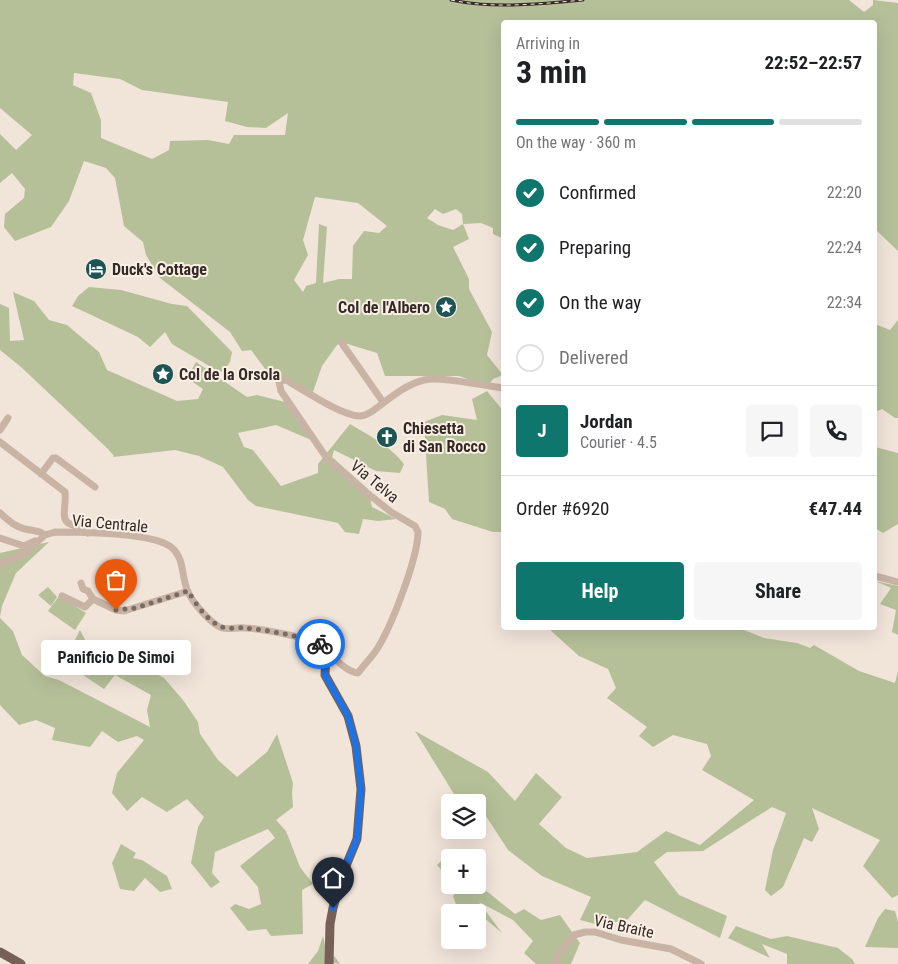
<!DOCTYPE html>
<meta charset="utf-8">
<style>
:root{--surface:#fff;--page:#f6f6f6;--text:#202124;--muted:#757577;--line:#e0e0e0;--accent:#0f766e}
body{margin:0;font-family:"Roboto Condensed",sans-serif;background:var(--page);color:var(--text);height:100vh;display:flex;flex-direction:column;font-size:19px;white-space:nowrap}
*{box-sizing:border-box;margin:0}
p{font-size:16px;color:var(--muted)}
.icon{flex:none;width:28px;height:28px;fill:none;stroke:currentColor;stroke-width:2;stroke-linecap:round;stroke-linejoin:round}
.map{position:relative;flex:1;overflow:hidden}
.sheet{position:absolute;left:501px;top:20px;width:376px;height:610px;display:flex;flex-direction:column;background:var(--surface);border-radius:5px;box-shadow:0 5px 20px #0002}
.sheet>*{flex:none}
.fabs{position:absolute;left:441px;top:794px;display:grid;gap:10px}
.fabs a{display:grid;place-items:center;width:45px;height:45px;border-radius:5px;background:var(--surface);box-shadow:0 5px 20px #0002;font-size:25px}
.pin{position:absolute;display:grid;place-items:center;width:42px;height:42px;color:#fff;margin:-51px -21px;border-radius:50% 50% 50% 0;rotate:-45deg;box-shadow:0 0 5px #0007}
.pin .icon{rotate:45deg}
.courier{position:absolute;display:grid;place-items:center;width:50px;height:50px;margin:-25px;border:4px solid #1a73e8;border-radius:50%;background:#fff;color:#222;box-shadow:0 1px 6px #0007}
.bubble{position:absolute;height:35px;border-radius:5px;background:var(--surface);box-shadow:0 5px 20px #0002;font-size:16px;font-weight:700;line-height:35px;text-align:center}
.headline em{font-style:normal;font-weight:700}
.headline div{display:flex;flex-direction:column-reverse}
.headline{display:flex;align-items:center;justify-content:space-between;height:85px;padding:0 15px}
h1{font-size:32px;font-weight:700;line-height:38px}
.bar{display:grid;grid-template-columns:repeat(4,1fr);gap:8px 5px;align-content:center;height:60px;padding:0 15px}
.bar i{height:6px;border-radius:4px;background:var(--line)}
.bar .on{background:var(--accent)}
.bar p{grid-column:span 4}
.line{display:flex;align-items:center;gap:12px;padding:0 15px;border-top:1px solid var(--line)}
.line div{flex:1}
.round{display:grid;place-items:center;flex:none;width:52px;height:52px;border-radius:5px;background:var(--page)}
ol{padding:0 15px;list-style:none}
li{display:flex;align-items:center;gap:15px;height:55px}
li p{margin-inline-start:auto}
li .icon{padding:5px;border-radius:50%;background:var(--accent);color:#fff;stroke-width:4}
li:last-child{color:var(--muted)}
li i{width:28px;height:28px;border:2px solid var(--line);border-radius:50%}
.button{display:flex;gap:10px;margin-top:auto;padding:10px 15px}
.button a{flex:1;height:58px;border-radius:5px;background:var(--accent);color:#fff;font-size:20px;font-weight:700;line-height:58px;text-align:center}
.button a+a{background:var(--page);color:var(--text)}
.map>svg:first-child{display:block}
.green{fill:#b5c099;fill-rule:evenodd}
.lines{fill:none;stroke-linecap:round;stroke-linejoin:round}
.minor{stroke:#c9b3a5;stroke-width:7}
.major{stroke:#776057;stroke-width:9}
.rail-casing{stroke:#352a26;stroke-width:3}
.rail{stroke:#f9efe5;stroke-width:1;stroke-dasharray:4;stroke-linecap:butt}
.done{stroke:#776b65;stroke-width:5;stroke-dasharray:0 9}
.route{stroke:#1a73e8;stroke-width:6}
.labels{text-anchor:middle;stroke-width:4;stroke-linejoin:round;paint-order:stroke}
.poi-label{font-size:16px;font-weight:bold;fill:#352a26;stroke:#f9efe5;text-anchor:start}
.street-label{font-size:16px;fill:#352a26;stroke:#f9efe5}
</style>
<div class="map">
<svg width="898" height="964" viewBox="0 0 898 964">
<rect width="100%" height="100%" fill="#f1e4d9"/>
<path class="green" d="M0,0H849L864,12L873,5V0L898,3V251L875,229V22H504V239L493,234V228L481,223L463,224L469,239L453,247L469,279V289L492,332L487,355L503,375L493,379L488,386L459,376H385L377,353L341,342L337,345L322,366L313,392L287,378L274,381L251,350L242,351L230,332L160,278L146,255L143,242L124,226L115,178L106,168L84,161L69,201L51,227L15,241L4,227L5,214L24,198L25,189L12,173L0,183V134L16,150L32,135L0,108ZM74,73L120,79L142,90L228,102L225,121L247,127L266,128L288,113L285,135H234L229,144L208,140L170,141L169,150L152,159L101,138V120L91,93L73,85ZM315,197L358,203L387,226L379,233L364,231L353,246L352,279H339L323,283L327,227L319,224L316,283L306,286L303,292L294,280L308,255L303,240ZM435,209L443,214L456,209L462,214L463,224L453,230L438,225L427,218Z
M89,287L121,290L172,304L187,306L232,352L230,362L223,372L216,370L172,344L165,332L150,347L138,337L72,306L78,296Z
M13,292L34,301L49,320L67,325L99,352L107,370L177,401L198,399L203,389L187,378L196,362L247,397L257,395L289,403L316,442L276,425L238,433L244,447L253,450L281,486L318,473V464L350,424C370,436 390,446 404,464L400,473L376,471L334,450L332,457L368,489L372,507L396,519L378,521L363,519L359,534L345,532L338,523L256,506L248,500L223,467L199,456L175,450L113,457L114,456L108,449L21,367L0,350V304L9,308L10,341L24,340Z
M898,320V418H895L882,409L875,412V324L890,330Z
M487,391L504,412V532H493L452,519L445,509L429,502L424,422L442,415L477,420L472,399Z
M875,447L898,453V524L883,533L875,528Z
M49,542L16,573L2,606L0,617V553Z
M875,581L898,586V635L892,632L896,610L880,604L891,588Z
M48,587L57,597L51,606L38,595Z
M59,596L86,613L75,630L48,611Z
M0,618L13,631L22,655L45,676L59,680L150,727L147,710L151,695L115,675L104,689L71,667L64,661L80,630L91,651L106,664L115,650L164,678L183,700L198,722L200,734L218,760L237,777L267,752L277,734L293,783L292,793L293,807L276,820L286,831L300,867L313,884L302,890L303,934L271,936L266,929L248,931L230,908L235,904L249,909L261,904L258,887L240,866L275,838L268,829L215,852L212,873L220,882L211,888L191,863L198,827L204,817L187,799L167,812L142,797L127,811L112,793L117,773L144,740L137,736L118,742L102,731L90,747L52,740L55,728L36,720L19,725L0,705Z
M549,628H739L764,638L797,643L810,648L814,645L859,671L895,683L898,671V895L892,898L863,866L880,840L812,808L819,829L812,842L804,838L783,887L771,896L765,890L773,850L786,813L772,807L703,851L667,852L654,862L679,895L727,916L720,938L645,900L627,920L599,925L580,920L591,897L542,876L508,850L482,810L478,806V802H459L415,731L488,772L515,801L536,773L562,797L539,824L566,848L587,858L637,852L666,831L700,845L754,800L702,770L711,756L707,744L673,735L653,747L639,736L647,727L607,698L616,688L608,669L579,656L549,629Z
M121,844L136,853L133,858L142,860L167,876L172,889L160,892L145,878L134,891L120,889L112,863Z
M447,855L450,858V880L437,865Z
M478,884L515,914L524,909L541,920L560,915L580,943L571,964H536L524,953L533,941L513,920L479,902L502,933L470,906L458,910L453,896L458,889L455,885Z
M885,909L895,911L898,922V948L865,947L878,918Z
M736,926L771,939L787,936L838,948L852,959L855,964H787V954L762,944L770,958L728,938Z
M323,936L327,954L335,957L340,964L334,963L333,964H308L318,951Z"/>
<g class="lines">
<path class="minor" d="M341,342L383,402
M0,430L8,418
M0,442L65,492C67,512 55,527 85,526L88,533
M41,474L53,458H56L95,487
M0,513C8,520 15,527 25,529C33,531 39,530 45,535
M0,538L24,546L35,541
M0,564L25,553L45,535L55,532C80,532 151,532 171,547C185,558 181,577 188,592C193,603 211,624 222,628C228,630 238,627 245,628C269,629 293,636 316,641C328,649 343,672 358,673C363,666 370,659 375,652C390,631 418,558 418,532L415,526L391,512L362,489L328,460L281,391L279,381L286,380C302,389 343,417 361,416C368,415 373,411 378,407C391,397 407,384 424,380C443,376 483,386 504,388
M875,576L898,582
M81,583L83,589L88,591L93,599L116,610L124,611L188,591
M62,596L85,607L93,599
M554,964L560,952L574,935L585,932H595L621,940L671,949L701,964"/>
<path class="major" d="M326,652L325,675L348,716L356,746L361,789L357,839L341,878L333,908L330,924L329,964
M0,952L21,964"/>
<g class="rail-casing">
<path id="rail" d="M451,0C494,9 539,4 583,0"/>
</g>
<use href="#rail" class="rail"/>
</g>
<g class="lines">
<path class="done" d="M116,610L136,608L188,591C196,604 207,621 222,627C228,630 238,627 245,628C260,629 308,637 320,644"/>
<path class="route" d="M320,644L326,652L325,675L348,716L356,746L361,789L357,839L341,878L333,908"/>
</g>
<defs>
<g id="hotel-disc" transform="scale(1.125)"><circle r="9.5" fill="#1d5555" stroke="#f9efe5"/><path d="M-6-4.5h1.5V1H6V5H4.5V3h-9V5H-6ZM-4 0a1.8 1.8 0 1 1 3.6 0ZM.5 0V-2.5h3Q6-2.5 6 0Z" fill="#fff"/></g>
<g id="sight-disc" transform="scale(1.125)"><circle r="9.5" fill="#1d5555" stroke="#f9efe5"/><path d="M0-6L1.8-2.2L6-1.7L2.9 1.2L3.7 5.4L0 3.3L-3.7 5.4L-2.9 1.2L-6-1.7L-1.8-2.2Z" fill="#fff"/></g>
<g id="church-disc" transform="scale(1.125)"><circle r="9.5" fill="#1d5555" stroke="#f9efe5"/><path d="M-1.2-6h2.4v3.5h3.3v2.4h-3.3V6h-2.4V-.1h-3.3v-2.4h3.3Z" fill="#fff"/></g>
</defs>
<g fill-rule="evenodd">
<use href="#hotel-disc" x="96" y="269"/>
<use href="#sight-disc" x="446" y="307"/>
<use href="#sight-disc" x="163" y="374"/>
<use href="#church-disc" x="387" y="437"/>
</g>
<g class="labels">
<g class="poi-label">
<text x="112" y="275">Duck's Cottage</text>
<text x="430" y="313" text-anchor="end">Col de l'Albero</text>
<text x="179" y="380">Col de la Orsola</text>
<text x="403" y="434">Chiesetta<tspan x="403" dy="18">di San Rocco</tspan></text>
</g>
<g class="street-label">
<text transform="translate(375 481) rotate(39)" y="6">Via Telva</text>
<text transform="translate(110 523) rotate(5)" y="6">Via Centrale</text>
<text transform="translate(624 926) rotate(12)" y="6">Via Braite</text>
</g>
</g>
</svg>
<div class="fabs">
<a><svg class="icon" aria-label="layers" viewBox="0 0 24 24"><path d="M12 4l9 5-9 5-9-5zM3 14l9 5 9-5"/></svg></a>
<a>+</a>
<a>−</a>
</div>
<div class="pin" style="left:116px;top:610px;background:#ea580c"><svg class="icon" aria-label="bag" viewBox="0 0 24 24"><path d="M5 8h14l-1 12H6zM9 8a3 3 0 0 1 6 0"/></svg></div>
<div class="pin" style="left:333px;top:908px;background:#1f2937"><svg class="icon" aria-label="home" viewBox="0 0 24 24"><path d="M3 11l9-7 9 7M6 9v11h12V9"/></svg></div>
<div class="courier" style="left:320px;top:644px"><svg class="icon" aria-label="bike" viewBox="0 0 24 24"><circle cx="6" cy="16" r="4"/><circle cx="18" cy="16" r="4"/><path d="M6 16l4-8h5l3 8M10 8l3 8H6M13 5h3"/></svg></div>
<div class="bubble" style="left:41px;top:640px;width:150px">Panificio De Simoi</div>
<section class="sheet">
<div class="headline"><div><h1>3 min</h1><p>Arriving in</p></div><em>22:52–22:57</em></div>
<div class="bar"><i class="on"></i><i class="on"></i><i class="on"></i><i></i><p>On the way · 360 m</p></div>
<ol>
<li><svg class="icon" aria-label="check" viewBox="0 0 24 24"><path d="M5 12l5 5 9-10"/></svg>Confirmed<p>22:20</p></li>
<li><svg class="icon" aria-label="check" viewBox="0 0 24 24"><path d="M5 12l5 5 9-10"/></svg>Preparing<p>22:24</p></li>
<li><svg class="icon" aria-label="check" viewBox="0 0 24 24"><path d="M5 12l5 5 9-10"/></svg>On the way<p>22:34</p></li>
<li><i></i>Delivered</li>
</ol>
<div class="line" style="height:90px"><b class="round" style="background:var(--accent);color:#fff">J</b><div><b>Jordan</b><p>Courier · 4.5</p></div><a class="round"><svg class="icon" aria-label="chat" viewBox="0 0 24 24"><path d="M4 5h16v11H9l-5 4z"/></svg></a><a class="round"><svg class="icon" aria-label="phone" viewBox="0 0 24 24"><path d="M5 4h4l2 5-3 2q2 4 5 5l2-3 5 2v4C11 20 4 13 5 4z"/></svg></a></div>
<div class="line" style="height:65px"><div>Order #6920</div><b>€47.44</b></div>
<div class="button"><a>Help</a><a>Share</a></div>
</section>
</div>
